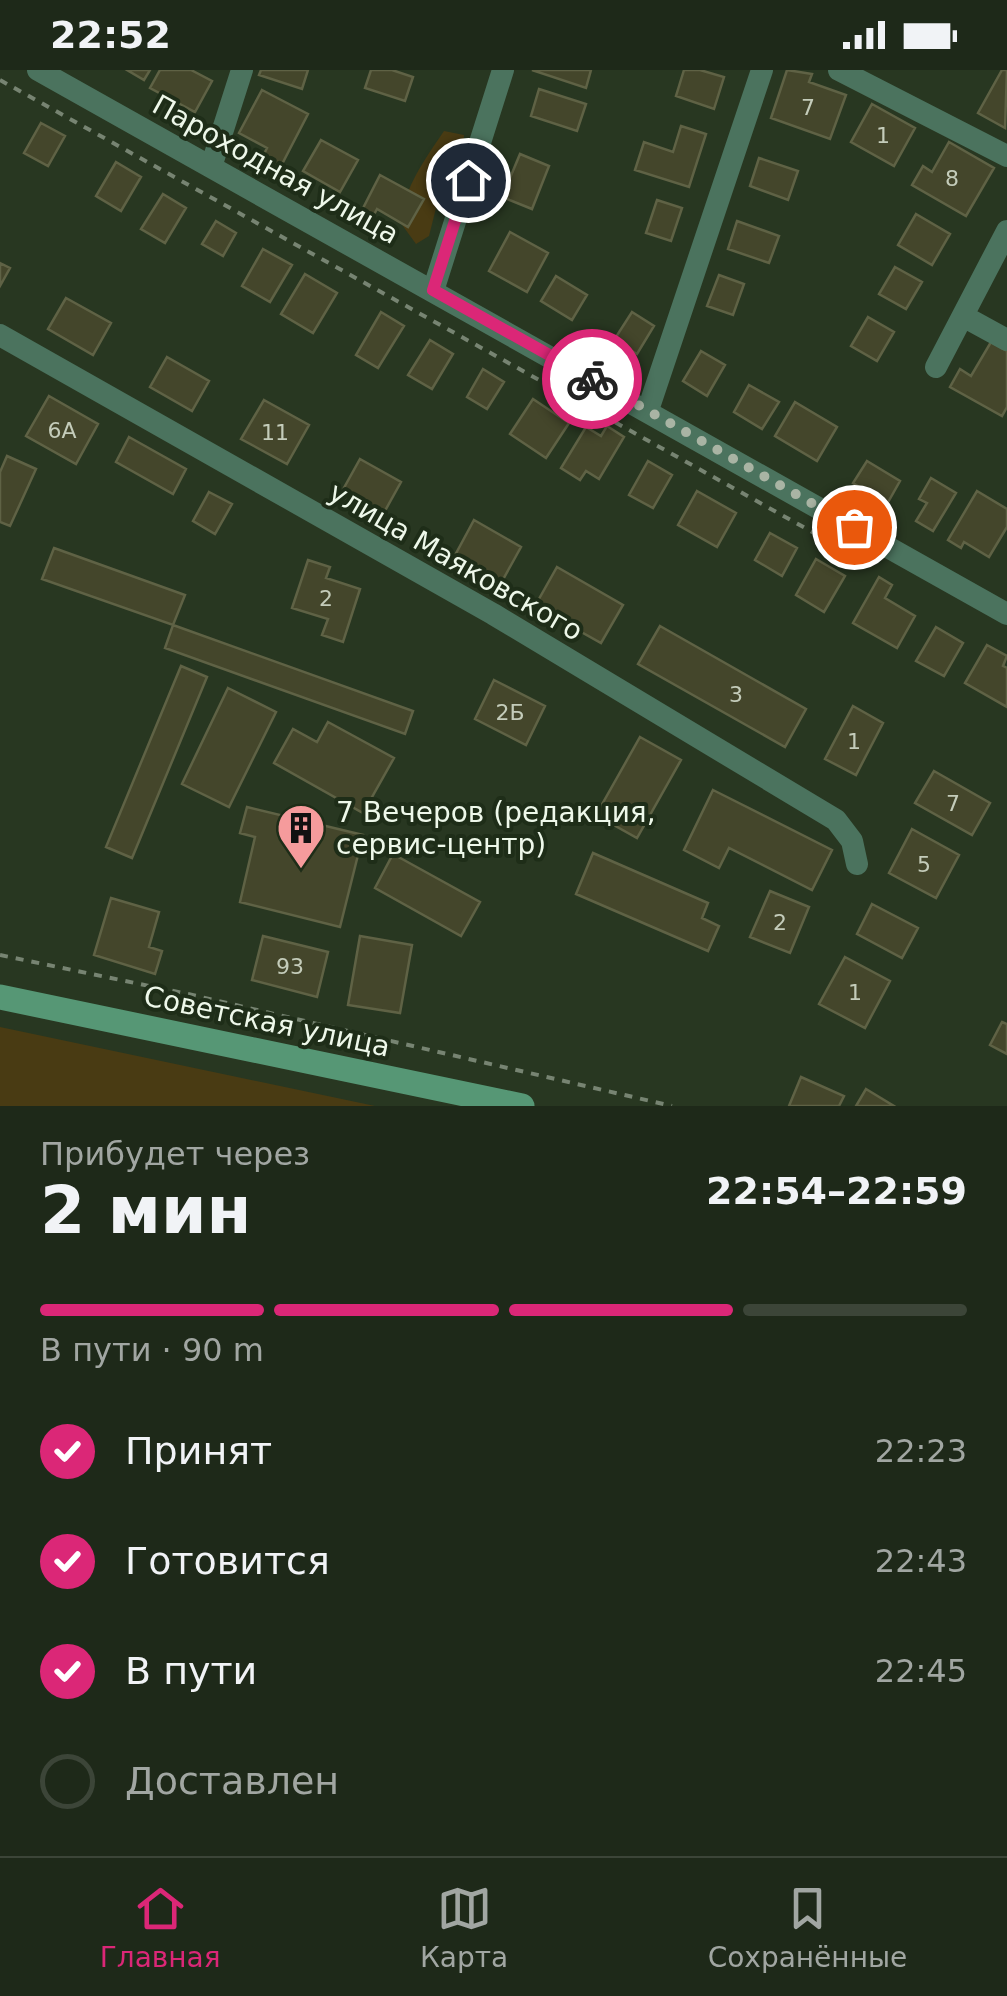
<!DOCTYPE html>
<html lang="ru">
<meta charset="utf-8">
<style>
:root{--surface:#1e2919;--page:#2b3526;--text:#f1f3f6;--muted:#a1a6a2;--line:#3c4538;--accent:#db2777}
body{margin:0;font-family:"DejaVu Sans",sans-serif;background:var(--page);color:var(--text);height:100vh;display:flex;flex-direction:column;font-size:38px;white-space:nowrap}
*{box-sizing:border-box;margin:0}
p{font-size:32px;color:var(--muted)}
.icon{flex:none;width:55px;height:55px;fill:none;stroke:currentColor;stroke-width:2;stroke-linecap:round;stroke-linejoin:round}
.map{position:relative;height:1036px;overflow:hidden}
.side{display:flex;flex-direction:column;background:var(--surface);flex:1}
.side>*{flex:none}
.pin{position:absolute;display:grid;place-items:center;width:85px;height:85px;color:#fff;margin:-42px;border:5px solid #fff;border-radius:50%;box-shadow:0 2px 10px #0007}
.courier{position:absolute;display:grid;place-items:center;width:100px;height:100px;margin:-50px;border:8px solid #db2777;border-radius:50%;background:#fff;color:#222;box-shadow:0 2px 12px #0007}
.head em{font-style:normal;font-weight:700}
.head div{display:flex;flex-direction:column-reverse}
.head{display:flex;align-items:center;justify-content:space-between;height:170px;padding:0 40px}
h1{font-size:65px;font-weight:700;line-height:75px}
.bar{display:grid;grid-template-columns:repeat(4,1fr);gap:15px 10px;align-content:center;height:120px;padding:0 40px}
.bar i{height:12px;border-radius:8px;background:var(--line)}
.bar .active{background:var(--accent)}
.bar p{grid-column:span 4}
ol{padding:0 40px;list-style:none}
li{display:flex;align-items:center;gap:30px;height:110px}
li p{margin-inline-start:auto}
li .icon{padding:10px;border-radius:50%;background:var(--accent);color:#fff;stroke-width:4}
li:last-child{color:var(--muted)}
li i{width:55px;height:55px;border:5px solid var(--line);border-radius:50%}
.status{display:flex;justify-content:space-between;align-items:center;height:70px;padding:0 50px;background:var(--surface);direction:ltr}
.status svg{height:28px;fill:currentColor}
.tab-bar{display:flex;justify-content:space-around;align-items:center;height:140px;border-top:2px solid var(--line);background:var(--surface);font-size:28px;color:var(--muted)}
.tab-bar a{display:grid;justify-items:center;gap:5px}
.tab-bar .active{color:var(--accent)}
.map>svg:first-child{display:block}
.green{fill:#493b13}
.building{fill:#44462b;stroke:#5f6245;stroke-width:2.5}
.lines{fill:none;stroke-linecap:round;stroke-linejoin:round}
.path{stroke:#778472;stroke-width:4;stroke-dasharray:8 8;stroke-linecap:butt}
.street{stroke:#4b735e;stroke-width:22}
.secondary{stroke:#569775;stroke-width:25}
.done{stroke:#a9b4a4;stroke-width:10;stroke-dasharray:0 18}
.route{stroke:#db2777;stroke-width:12}
.labels{text-anchor:middle;stroke-width:8;stroke-linejoin:round;paint-order:stroke}
.number-label{font-size:22px;fill:#c4ccba}
.street-label{font-size:28px;fill:#eef8ea;stroke:#1e2d18}
.poi-label{font-size:28px;fill:#eef8ea;stroke:#1e2d18;text-anchor:start}
</style>
<div class="status"><b>22:52</b><svg viewBox="0 0 49 12"><path d="M0 12V9h3v3zM5 12V6h3v6zM10 12V3h3v9zM15 12V0h3v12zM26 1h20v11H26zM47 4h2v5h-2z"/></svg></div>
<div class="map">
<svg width="1007" height="1036" viewBox="0 0 1007 1036">
<rect width="100%" height="100%" fill="#283721"/>
<path class="green" d="M444,61L464,65L462,90L441,118L429,166L416,174L400,152C406,115 423,92 444,61Z
M0,957L375,1036H0Z"/>
<path class="building" d="M127,0H150L144,10Z
M160,0H191L212,11L195,42L150,18Z
M261,0H308L302,19L259,5Z
M371,0H392L413,7L405,31L365,18Z
M532,0H591L586,18Z
M684,0H700L724,7L714,39L676,26Z
M787,0L812,4L809,12L846,25L830,69L771,48Z
M1002,0H1007L1005,58L978,43Z
M539,19L586,34L577,61L531,46Z
M262,20L308,44L280,98L262,88L267,78L239,63Z
M872,34L915,58L894,96L851,72Z
M41,53L65,66L48,96L24,83Z
M681,56L706,64L689,117L635,100L644,72L673,82Z
M321,70L358,90L340,122L303,101Z
M949,72L994,98L966,146L912,115L923,96L932,102Z
M520,84L549,96L532,139L502,127Z
M759,88L798,101L788,130L750,116Z
M116,92L141,107L121,141L96,126Z
M380,105L424,129L408,157L377,139L370,152L359,146Z
M163,124L186,138L165,173L141,159Z
M657,130L682,138L671,171L646,163Z
M916,144L950,164L932,195L898,175Z
M216,151L236,163L223,186L202,174Z
M737,151L779,166L769,193L728,179Z
M510,162L548,183L527,222L489,201Z
M263,179L292,195L270,232L242,216Z
M0,193L10,198L0,216Z
M895,197L922,212L906,239L879,224Z
M305,204L337,223L313,263L281,244Z
M719,205L744,214L733,245L707,236Z
M556,206L587,225L572,250L541,231Z
M66,228L111,253L93,285L48,259Z
M381,242L404,256L378,298L356,285Z
M632,242L654,256L637,284L614,270Z
M868,247L894,262L877,291L851,276Z
M430,270L453,284L432,319L408,305Z
M991,272L1007,281V337L1002,346L950,317L960,299L971,306Z
M701,281L725,295L707,326L683,311Z
M167,287L209,311L192,341L150,317Z
M483,299L504,312L487,339L467,327Z
M749,315L779,332L762,359L734,342Z
M49,326L98,354L76,394L26,366Z
M533,329L569,353L546,388L510,364Z
M264,330L309,355L287,394L241,369Z
M795,332L837,357L817,391L775,366Z
M607,356L624,367L599,409L586,401L580,410L561,398L586,357L601,366Z
M129,367L186,399L173,424L116,392Z
M7,386L36,399L10,456L0,452V402Z
M360,389L401,412L381,448L340,425Z
M648,391L672,405L653,438L629,425Z
M867,391L900,411L887,434L853,413Z
M931,408L956,423L933,461L916,451L927,433L919,429Z
M697,421L736,443L717,477L678,455Z
M977,421L1007,439V457L989,487L964,472L961,478L948,470Z
M209,422L232,434L215,464L193,451Z
M474,450L521,477L500,515L453,489Z
M770,463L797,478L782,506L755,490Z
M54,478L185,525L173,555L42,509Z
M816,489L845,506L824,542L796,525Z
M308,490L330,497L326,508L360,519L343,572L322,565L328,549L292,538Z
M557,497L623,535L601,573L535,536Z
M879,507L892,515L885,528L915,546L897,578L853,553Z
M173,555L413,641L405,664L165,578Z
M660,556L806,639L785,677L638,594Z
M936,557L963,573L944,606L916,591Z
M987,575L1007,586L1003,596L1007,598V637L965,613Z
M181,596L207,607L132,788L106,777Z
M494,610L545,636L526,675L475,649Z
M228,618L276,642L229,737L182,714Z
M853,636L883,653L856,705L825,689Z
M328,652L394,688L363,743L274,693L293,659L317,672Z
M640,667L681,690L637,768L596,745Z
M934,701L990,733L972,765L915,733Z
M713,720L832,780L812,820L729,778L719,798L684,780Z
M247,737L363,765L340,857L240,832L255,767L240,763Z
M912,759L959,785L936,828L889,803Z
M593,783L708,833L702,848L719,856L708,881L576,824Z
M393,784L480,832L461,866L375,818Z
M770,821L809,837L790,883L750,867Z
M111,828L159,842L149,877L162,881L155,904L94,885Z
M872,834L918,858L902,888L857,864Z
M263,866L328,882L317,927L252,910Z
M360,866L412,875L400,943L348,935Z
M845,887L890,911L865,958L819,934Z
M1002,952L1007,954V984L990,975Z
M801,1007L844,1026L839,1036H789Z
M866,1019L894,1036H856Z"/>
<g class="lines">
<path class="path" d="M0,10L859,488
M0,885L188,924L672,1036"/>
<path class="street" d="M38,0L1007,544
M839,0L1007,86
M211,97L242,0
M433,221L503,0
M963,246L1007,270
M0,265L493,544L836,750L852,771L857,794
M936,297L1007,161
M648,340L762,0"/>
<path class="secondary" d="M0,927L522,1036"/>
</g>
<g class="lines">
<path class="done" d="M592,309L854,457"/>
<path class="route" d="M468,110L433,220L592,309"/>
</g>
<defs>
<g id="building-pin" transform="scale(2.5)"><path d="M0 17L-7.5 6A9.5 9.5 0 1 1 7.5 6Z" fill="#f59b9c" stroke="#1e2d18"/><path d="M-4-6H4V6H1V3H-1V6H-4ZM-2.5-4.3h1.7v1.8h-1.7ZM.8-4.3h1.7v1.8H.8ZM-2.5-1h1.7V.8h-1.7ZM.8-1h1.7V.8H.8Z" fill="#111"/></g>
</defs>
<g fill-rule="evenodd">
<use href="#building-pin" x="301" y="758"/>
</g>
<g class="labels">
<g class="number-label">
<text x="808" y="45">7</text>
<text x="883" y="73">1</text>
<text x="952" y="116">8</text>
<text x="62" y="368">6А</text>
<text x="275" y="370">11</text>
<text x="326" y="536">2</text>
<text x="736" y="632">3</text>
<text x="510" y="650">2Б</text>
<text x="854" y="679">1</text>
<text x="953" y="741">7</text>
<text x="924" y="802">5</text>
<text x="780" y="860">2</text>
<text x="290" y="904">93</text>
<text x="855" y="930">1</text>
</g>
<g class="street-label">
<text transform="translate(276 99) rotate(29)" y="10">Пароходная улица</text>
<text transform="translate(456 491) rotate(30)" y="10">улица Маяковского</text>
<text transform="translate(267 951) rotate(12)" y="10">Советская улица</text>
</g>
<g class="poi-label">
<text x="336" y="752">7 Вечеров (редакция,<tspan x="336" dy="32">сервис-центр)</tspan></text>
</g>
</g>
</svg>
<div class="pin" style="left:854px;top:457px;background:#ea580c"><svg class="icon" aria-label="bag" viewBox="0 0 24 24"><path d="M5 8h14l-1 12H6zM9 8a3 3 0 0 1 6 0"/></svg></div>
<div class="pin" style="left:468px;top:110px;background:#1f2937"><svg class="icon" aria-label="home" viewBox="0 0 24 24"><path d="M3 11l9-7 9 7M6 9v11h12V9"/></svg></div>
<div class="courier" style="left:592px;top:309px"><svg class="icon" aria-label="bike" viewBox="0 0 24 24"><circle cx="6" cy="16" r="4"/><circle cx="18" cy="16" r="4"/><path d="M6 16l4-8h5l3 8M10 8l3 8H6M13 5h3"/></svg></div>
</div>
<section class="side">
<div class="head"><div><h1>2 мин</h1><p>Прибудет через</p></div><em>22:54–22:59</em></div>
<div class="bar"><i class="active"></i><i class="active"></i><i class="active"></i><i></i><p>В пути · 90 m</p></div>
<ol>
<li><svg class="icon" aria-label="check" viewBox="0 0 24 24"><path d="M5 12l5 5 9-10"/></svg>Принят<p>22:23</p></li>
<li><svg class="icon" aria-label="check" viewBox="0 0 24 24"><path d="M5 12l5 5 9-10"/></svg>Готовится<p>22:43</p></li>
<li><svg class="icon" aria-label="check" viewBox="0 0 24 24"><path d="M5 12l5 5 9-10"/></svg>В пути<p>22:45</p></li>
<li><i></i>Доставлен</li>
</ol>
</section>
<nav class="tab-bar">
<a class="active"><svg class="icon" aria-label="home" viewBox="0 0 24 24"><path d="M3 11l9-7 9 7M6 9v11h12V9"/></svg>Главная</a>
<a><svg class="icon" aria-label="map" viewBox="0 0 24 24"><path d="M3 6l6-2 6 2 6-2v14l-6 2-6-2-6 2zM9 4v14M15 6v14"/></svg>Карта</a>
<a><svg class="icon" aria-label="saved" viewBox="0 0 24 24"><path d="M7 4h10v16l-5-4-5 4z"/></svg>Сохранённые</a>
</nav>
